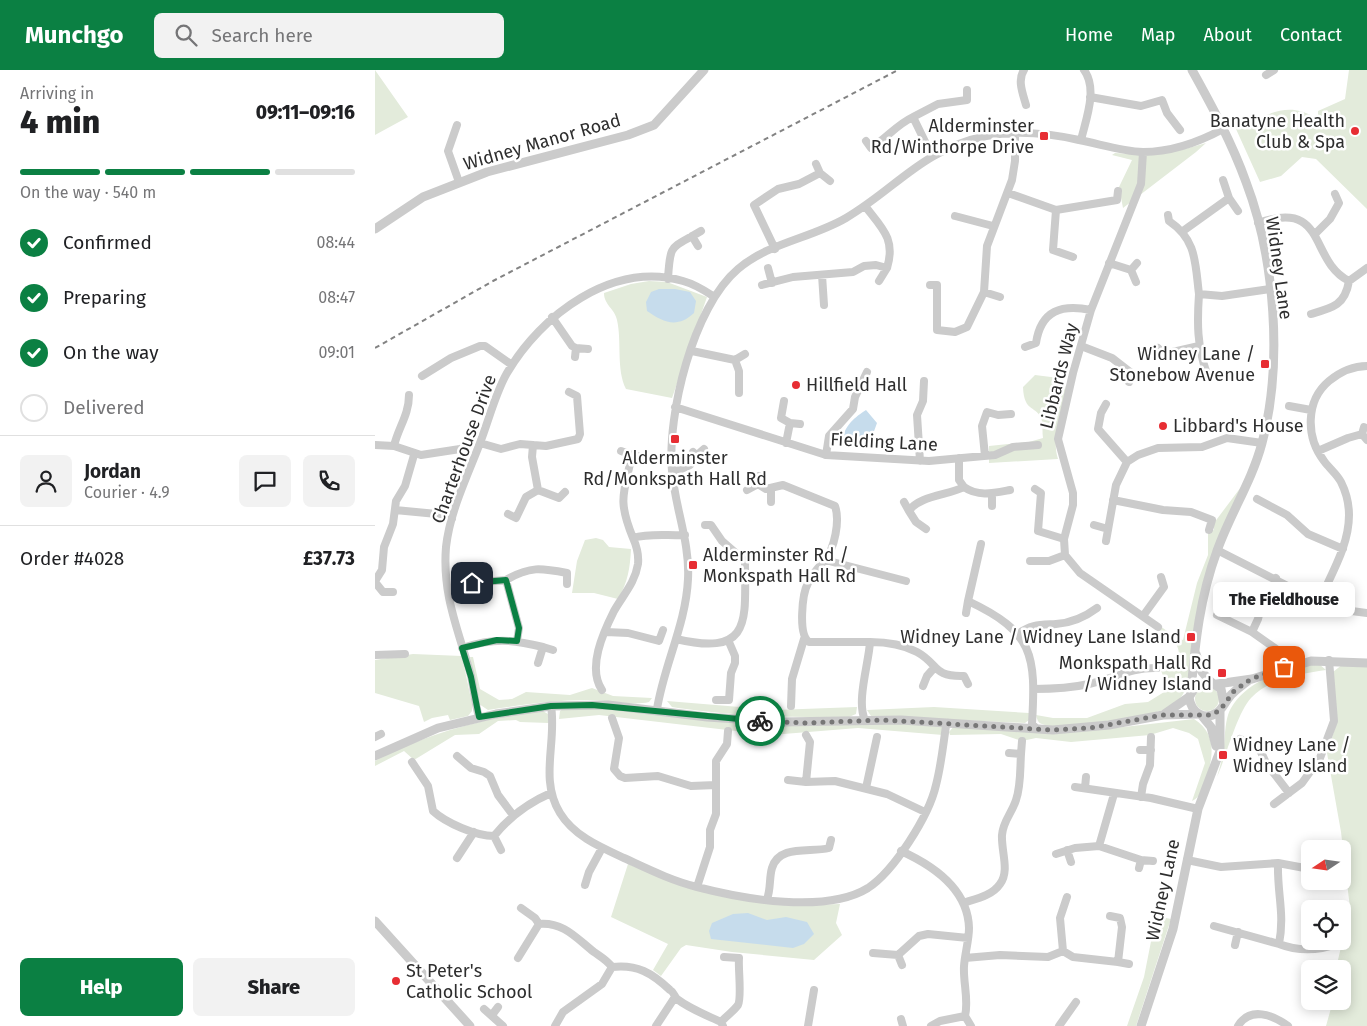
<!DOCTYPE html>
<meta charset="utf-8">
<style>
:root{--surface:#fff;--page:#f2f2f2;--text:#202124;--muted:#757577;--line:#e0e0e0;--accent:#0b8043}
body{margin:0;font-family:"Fira Sans",sans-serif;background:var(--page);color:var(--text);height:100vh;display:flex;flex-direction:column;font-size:19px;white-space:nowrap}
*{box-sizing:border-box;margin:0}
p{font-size:16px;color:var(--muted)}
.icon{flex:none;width:28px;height:28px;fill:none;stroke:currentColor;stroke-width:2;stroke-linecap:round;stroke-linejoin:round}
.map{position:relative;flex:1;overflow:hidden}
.side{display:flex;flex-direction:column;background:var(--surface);width:375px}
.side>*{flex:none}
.needle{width:32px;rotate:257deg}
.tools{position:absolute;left:926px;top:770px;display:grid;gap:10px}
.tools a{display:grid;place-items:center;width:50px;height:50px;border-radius:8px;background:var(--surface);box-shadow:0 2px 12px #0003;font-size:25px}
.pin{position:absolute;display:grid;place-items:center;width:42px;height:42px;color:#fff;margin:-21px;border-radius:10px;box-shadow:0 2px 8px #0006}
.courier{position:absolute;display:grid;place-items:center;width:50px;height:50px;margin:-25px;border:4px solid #0b8043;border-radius:50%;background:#fff;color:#222;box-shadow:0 1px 6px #0007}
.bubble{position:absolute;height:35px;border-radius:8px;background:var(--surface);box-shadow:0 2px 12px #0003;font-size:16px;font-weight:800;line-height:35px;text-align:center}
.head em{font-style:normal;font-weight:800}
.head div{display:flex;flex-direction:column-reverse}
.head{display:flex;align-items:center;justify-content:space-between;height:85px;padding:0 20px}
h1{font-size:32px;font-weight:800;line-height:38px}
.bar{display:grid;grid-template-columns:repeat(4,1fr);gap:8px 5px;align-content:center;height:60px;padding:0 20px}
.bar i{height:6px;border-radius:4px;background:var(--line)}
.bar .current{background:var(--accent)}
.bar p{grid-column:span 4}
.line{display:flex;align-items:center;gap:12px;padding:0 20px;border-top:1px solid var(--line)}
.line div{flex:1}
.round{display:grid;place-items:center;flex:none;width:52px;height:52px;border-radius:8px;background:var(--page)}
ol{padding:0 20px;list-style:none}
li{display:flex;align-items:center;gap:15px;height:55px}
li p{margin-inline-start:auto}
li .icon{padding:5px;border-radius:50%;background:var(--accent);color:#fff;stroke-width:4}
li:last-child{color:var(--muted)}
li i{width:28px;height:28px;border:2px solid var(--line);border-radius:50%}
.cta{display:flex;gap:10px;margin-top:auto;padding:10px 20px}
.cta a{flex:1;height:58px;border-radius:8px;background:var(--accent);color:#fff;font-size:20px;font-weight:800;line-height:58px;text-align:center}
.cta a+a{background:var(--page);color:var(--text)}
header{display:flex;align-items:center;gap:30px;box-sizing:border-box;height:70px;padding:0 25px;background:var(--accent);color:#fff}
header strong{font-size:24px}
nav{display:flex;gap:28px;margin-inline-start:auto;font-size:18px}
.search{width:350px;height:45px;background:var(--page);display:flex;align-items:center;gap:12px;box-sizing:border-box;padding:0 18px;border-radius:8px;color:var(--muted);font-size:19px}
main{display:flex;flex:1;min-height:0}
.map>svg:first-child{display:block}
.green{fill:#e3ebdb}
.water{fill:#c6dcec}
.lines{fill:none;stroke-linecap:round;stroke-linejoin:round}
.minor{stroke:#cbcbcb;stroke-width:8}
.tertiary{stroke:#cbcbcb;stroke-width:9}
.rail{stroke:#838383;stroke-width:2;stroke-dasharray:5 4;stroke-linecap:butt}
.done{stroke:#777;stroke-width:5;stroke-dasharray:0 9}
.route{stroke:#0b8043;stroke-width:6}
.poi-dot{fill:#e72d33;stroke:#fff;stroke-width:2}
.labels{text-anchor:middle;stroke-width:5;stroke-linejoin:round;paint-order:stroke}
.poi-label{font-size:18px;fill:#2e2e2e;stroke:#fff;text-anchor:end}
.street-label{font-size:18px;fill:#2e2e2e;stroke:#fff}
</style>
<header>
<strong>Munchgo</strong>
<div class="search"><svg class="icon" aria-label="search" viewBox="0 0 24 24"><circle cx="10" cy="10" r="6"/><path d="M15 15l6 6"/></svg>Search here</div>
<nav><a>Home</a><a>Map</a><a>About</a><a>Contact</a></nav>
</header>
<main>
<section class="side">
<div class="head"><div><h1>4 min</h1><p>Arriving in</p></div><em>09:11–09:16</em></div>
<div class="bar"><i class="current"></i><i class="current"></i><i class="current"></i><i></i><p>On the way · 540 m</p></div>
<ol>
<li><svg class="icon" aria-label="check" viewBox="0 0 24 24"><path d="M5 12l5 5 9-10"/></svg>Confirmed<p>08:44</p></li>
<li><svg class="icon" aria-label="check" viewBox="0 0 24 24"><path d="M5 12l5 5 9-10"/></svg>Preparing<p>08:47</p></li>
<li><svg class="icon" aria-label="check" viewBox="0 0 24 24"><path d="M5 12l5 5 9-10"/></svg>On the way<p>09:01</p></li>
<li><i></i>Delivered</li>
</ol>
<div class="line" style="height:90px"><a class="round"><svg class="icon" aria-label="person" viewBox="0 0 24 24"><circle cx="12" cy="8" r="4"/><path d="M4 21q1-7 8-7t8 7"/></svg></a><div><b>Jordan</b><p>Courier · 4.9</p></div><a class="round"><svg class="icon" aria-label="chat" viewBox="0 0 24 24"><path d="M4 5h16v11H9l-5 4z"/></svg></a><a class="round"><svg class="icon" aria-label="phone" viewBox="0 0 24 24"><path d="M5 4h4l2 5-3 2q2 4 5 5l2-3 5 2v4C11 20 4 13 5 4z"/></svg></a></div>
<div class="line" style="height:65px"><div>Order #4028</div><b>£37.73</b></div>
<div class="cta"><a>Help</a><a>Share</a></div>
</section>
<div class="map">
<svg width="992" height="956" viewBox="0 0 992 956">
<rect width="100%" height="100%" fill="#fff"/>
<path class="green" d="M0,0L33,47L0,65Z
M974,0H992V139L941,89L927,87L906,106L885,112L861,59C888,47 911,30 939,47L943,45V41L970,29Z
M831,73L821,82L748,138L744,117L757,90L737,85L740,83C778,86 794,84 831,73Z
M274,211L292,212L332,227L297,328L251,319C241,299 247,272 242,250C240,239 229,235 229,223L256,214Z
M660,305L684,308L690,314L691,320C687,341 676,368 683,389L614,393V376L654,372L668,368C667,362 668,356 667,351C662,334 649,344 648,317Z
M869,413L840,480L813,615C809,624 802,634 793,638C775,647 684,662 667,654C663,653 662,649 661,645L678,648H712L750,634L773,632L794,619L783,594L804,585C804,570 792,566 782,559L785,556L799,566L808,570L822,513L833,485V462L839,460V453Z
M221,468L228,470L234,477L256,479C255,498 253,512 243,529L219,523H197L202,491L210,470Z
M38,584L87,586L97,634V641L93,646L75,650L73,645L57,648L49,652L44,636L0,623V590Z
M95,587H98L105,619L124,630L137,629L151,622L195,625L217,618L238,626L277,628L274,632C258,636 231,630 213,630C179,630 146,635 113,640L104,634Z
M944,594L951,600C925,604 895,608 876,628C862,643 851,687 842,707C845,697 848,687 849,676C850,666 850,655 853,645C865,612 912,597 944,594Z
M968,594L992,596V956H951L958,931H968V899H963V890L975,838L966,762L952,683L962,652L958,602Z
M820 629a12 12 0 1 1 24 0a12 12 0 1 1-24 0Z
M292,631L400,640L482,637L481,644L474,647C416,648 361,646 303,638L297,637Z
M559,637L654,643V650L650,653L496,646L492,640Z
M213,638L567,656L568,665L483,658L396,665L224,645L184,649L185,641L188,639Z
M166,640L173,644L174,653L145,652L141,650L123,651L104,664L80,665L39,690L29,681L0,696V691C55,662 105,650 166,640Z
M819,649C843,664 838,689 830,712C827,719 825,728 817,731L830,693L823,669L814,663L798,658L775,665L696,672L661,668L647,671L626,664L575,665L574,662L579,656L731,659Z
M253,794L311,817L438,835L465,834L461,853L467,865L439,890L357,882L311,875L306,878L286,906L278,900L293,874L236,847Z
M781,846L796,849L761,956H752L769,907Z"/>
<path class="water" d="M284,219H300L315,222L321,231L319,243C302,259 288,252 272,241L271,232L276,222Z
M491,340L502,353L498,364L493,365L490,375L469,374C465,359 480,347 491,340Z
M373,843L392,850L411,847L432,852L439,864L429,874L418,878L336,869L334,861L337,853L358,844Z"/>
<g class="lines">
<path class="minor" d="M649,0C642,10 648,24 651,35
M891,5L899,0
M715,27L766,36L787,30L792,43L805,60
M538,47L563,34L592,30V20
M82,55L73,81L84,112
M706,70C711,49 723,19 709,0
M491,71L496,78C512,68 521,55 538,47L557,86
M768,82L766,114L716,240L698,303L683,369L698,423V435L689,469L690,485L705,503L783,557
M445,103L455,111
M633,123L681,140L678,180L698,187
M854,128L863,141
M681,140L742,130L743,121
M793,145L794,151C822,170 820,193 824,224L847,226L895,219
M580,146L618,156
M883,153C953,129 933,190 974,211L992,198
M808,161L854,128L848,110
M940,164L955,149L964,133L960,124
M317,166L323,176
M400,179L379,135L403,119L424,114L445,103L441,94
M734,193L756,200L761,212
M393,198L397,213
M756,200L762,193
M447,205L449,235
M293,209C295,172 296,179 326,161
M504,211L512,198
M387,215L418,207L478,202L489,196L501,195L512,198C521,169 507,158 490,136
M555,215H562V260L580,262L592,257L609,222L612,176L637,110L640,91V63
M609,222L625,227
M824,224C822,253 822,276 832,304
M936,244C958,238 970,235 974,211
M177,247L197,276L201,278L200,287
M706,276L737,288L755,302L754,312
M650,277L661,273C666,240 687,234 716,240
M201,278L213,279
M783,278L789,284L824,276
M317,281L360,290L364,301V323
M360,290L370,284
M47,306L76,288L105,276H110L137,295
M409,331L406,348L415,353L425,354
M731,334L726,343L723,359L752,392
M914,336L936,340
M300,337L451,385L554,391L620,385L638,377L663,375
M989,357L987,364L992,370
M105,373L126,379L145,374L171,376L203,369L205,364L202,326L194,322
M411,373L415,353
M0,375L19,376L46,385L85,379L92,376
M19,376C23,358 34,345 34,325
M246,381L257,385
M943,381L973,368L987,364
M451,385L454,366L478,339L480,327L492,302
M321,386L329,379
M610,386L607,356L612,342L623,345L636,344
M545,391L542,345L548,331L549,311
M297,403L315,395L321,386L318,382
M384,406L383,414L391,419L408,415L460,436C465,450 460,479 449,491C443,498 437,504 433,513C427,524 423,565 434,572H495C494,592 481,632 490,650
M589,417C603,427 619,423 635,420
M396,419V432
M660,419L666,423L663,461L689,469
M163,420L184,428L190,422
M372,420L383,414
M617,423V436
M882,429L912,445L933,464L968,479
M738,430L788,440L816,442L837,450L834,460
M529,432L534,441
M20,440L62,444L77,449
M133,444L141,448L151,427L163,420L157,387L158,375
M719,455L733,459
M551,459L541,452L534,441C543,426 574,425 589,417L584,410V388
M258,468C242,429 249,423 257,385L272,388
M731,471L741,415L752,392L763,385L783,378L827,377L852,368L887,373
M606,474L593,531C659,562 661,585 657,654L660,657
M842,480L944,532L969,540L992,543
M450,490L531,511
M655,491H674L690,485
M0,511L7,500L9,477L18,454L21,431L30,416L39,385
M0,512L8,522H18
M97,513L131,510
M944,532C956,504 974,476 974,445C974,434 971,422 966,412C962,404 954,398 949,391C931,368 930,331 954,311C965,302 977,296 992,296
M591,543L593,531
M842,545L877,562L883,549L888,528L901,508
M768,546L789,517L786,507
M231,562L253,563L284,571L288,560
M877,562L904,581
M643,564C656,554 666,555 681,554C696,553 710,547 722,538
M301,569C378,587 370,550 370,491L347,471L336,455H330
M142,571L144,558L131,510C155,496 166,498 192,503V514
M495,572C512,572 527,574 542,582C564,594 557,607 589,606L593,614
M168,577L178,580
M87,578C119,568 135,569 168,577L163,593
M0,585L30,584
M548,616L552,606L559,598
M659,619C677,619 696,618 714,614C737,609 757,597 782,598
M227,620C212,598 228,563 239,541C248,525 260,513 263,494C264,484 262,477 258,468C275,463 293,466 310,465
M341,630H354L356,603L360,593V586L354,572
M176,636C182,672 164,709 185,743C199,766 225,777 249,788C273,799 297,811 322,817C368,829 451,844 493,818C519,801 554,746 561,715C566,696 568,676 571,656L573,653
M416,636L417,609L429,569
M282,639C289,595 311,554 313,509C315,472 300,438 297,401C292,344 318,237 363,199C393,173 437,168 471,148C522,118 546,80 611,66C642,60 673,63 704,70C725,74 746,81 768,82C796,82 824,72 848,59
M104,647C100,634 99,620 96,606C84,561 67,526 71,477C75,441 92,407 105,373C114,350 120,324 132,303C166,245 237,191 308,211C319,214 329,220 338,226
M237,648L244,668L239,699L245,706L250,708L283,706L316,716L341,715
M431,665L435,672L431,712L460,711L512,724L550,742
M0,667L6,664
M865,669L885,680L891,693L914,723
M765,680H776
M646,684L647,671
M82,686L96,698L109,702L115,706L123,725L138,745
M37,692L53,716L58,741C71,753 101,766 119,766C135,746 153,733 176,723
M413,710L431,712
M700,717L776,728L823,739
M491,718L502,667
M710,718L711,707
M739,724L724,776L766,790L764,798
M766,727L768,714L775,695L776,667
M899,734L927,713L945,688L959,651L954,590
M119,766L126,780
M692,780L696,792
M526,781C557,795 593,819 594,858C594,870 590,883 589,896C588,913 594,930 590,946L596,956
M681,784L700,778L724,776
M82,788L99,762
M766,790L778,791
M812,790L846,797L903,793L935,799
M903,793C902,824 910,843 904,874C922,881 943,881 961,874
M210,815L214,802L227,778
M322,817L335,777V760L341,744V691L352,674L353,661
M392,829C396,819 394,808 397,798C404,774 436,783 454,778L456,770
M588,833C600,829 617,826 625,814C635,801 626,781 627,765C628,751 637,743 641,730C646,716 645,699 646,684L634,683
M146,838L160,848L164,854
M839,856L904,874
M860,875L863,862
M688,881L698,887L743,892L747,857L745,848L735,846
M688,881L685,848L692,827
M498,883L523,885
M143,888L164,854C189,852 201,868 219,882C226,887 232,890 237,897
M590,888L625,885L673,887L688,881
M743,892L754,894
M527,895L523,885L544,866L553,864L593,868
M109,939L128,956
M117,945L123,937
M526,949L528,956
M346,952C351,946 359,941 363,935C367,928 363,898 364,888L349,887
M180,956L188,942L227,914L237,897C262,894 277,903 295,920C299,922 299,926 302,929C315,939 331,945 346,952L348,956
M281,956L300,927
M433,956L439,920
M556,956L565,951L590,946
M684,956L701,932
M863,956C875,936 898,945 913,956"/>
<path class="tertiary" d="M0,159L48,127L112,102L253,65L279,55L329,0
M821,584L827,602L836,612
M842,614L877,609L936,591L992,593
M816,622C820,573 825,527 842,481C855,444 877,411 887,373C908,294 900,188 871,112C857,73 837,36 817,0
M849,634L846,619L836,612L821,616L814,627C816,642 829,652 843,642C849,637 852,628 858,623C863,618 869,614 874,610
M788,645L814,627
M827,646L836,657L841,676
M0,686L63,658L121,644L176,636L233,635L332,647L406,652L526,650L678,660L734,655L788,645L823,644
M0,851L95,956
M766,956L798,859L823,739L845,681V640"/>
<path class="rail" d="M0,278L118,211L523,0"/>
</g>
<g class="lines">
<path class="done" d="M385,651L430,653L508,650L678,660L715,658L788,645H836L845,640L859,621L876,609L909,597"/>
<path class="route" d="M97,513L131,510L144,558L142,571L122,570L87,578L96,607L104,647L176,636L217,635L385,651"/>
</g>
<g class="poi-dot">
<circle cx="980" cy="61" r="5"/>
<rect x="664" y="61" width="10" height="10" rx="2.5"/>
<rect x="885" y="289" width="10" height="10" rx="2.5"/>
<circle cx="421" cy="315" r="5"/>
<circle cx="788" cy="356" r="5"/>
<rect x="295" y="364" width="10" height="10" rx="2.5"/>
<rect x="313" y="490" width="10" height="10" rx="2.5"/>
<rect x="811" y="562" width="10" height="10" rx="2.5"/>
<rect x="842" y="598" width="10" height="10" rx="2.5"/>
<rect x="843" y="680" width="10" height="10" rx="2.5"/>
<circle cx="21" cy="911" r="5"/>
</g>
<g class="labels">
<g class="poi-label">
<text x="970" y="57">Banatyne Health<tspan x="970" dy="21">Club &amp; Spa</tspan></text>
<text x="659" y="62">Alderminster<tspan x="659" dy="21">Rd/Winthorpe Drive</tspan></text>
<text x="880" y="290">Widney Lane /<tspan x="880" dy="21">Stonebow Avenue</tspan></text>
<text x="431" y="321" text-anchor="start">Hillfield Hall</text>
<text x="798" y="362" text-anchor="start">Libbard's House</text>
<text x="300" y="394" text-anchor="middle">Alderminster<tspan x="300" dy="21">Rd/Monkspath Hall Rd</tspan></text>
<text x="328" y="491" text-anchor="start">Alderminster Rd /<tspan x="328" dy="21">Monkspath Hall Rd</tspan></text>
<text x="806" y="573">Widney Lane / Widney Lane Island</text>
<text x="837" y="599">Monkspath Hall Rd<tspan x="837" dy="21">/ Widney Island</tspan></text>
<text x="858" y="681" text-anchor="start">Widney Lane /<tspan x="858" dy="21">Widney Island</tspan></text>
<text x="31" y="907" text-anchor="start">St Peter's<tspan x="31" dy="21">Catholic School</tspan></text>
</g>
<g class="street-label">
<text transform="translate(167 72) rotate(-16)" y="6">Widney Manor Road</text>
<text transform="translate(904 198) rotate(82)" y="6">Widney Lane</text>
<text transform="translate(684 306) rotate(-76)" y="6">Libbards Way</text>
<text transform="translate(509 372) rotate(3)" y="6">Fielding Lane</text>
<text transform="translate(89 379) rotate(-70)" y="6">Charterhouse Drive</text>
<text transform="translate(788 820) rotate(-78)" y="6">Widney Lane</text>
</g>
</g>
</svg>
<div class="tools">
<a><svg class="needle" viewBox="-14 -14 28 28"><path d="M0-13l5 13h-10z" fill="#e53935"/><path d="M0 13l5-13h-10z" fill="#757577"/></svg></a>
<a><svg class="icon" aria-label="locate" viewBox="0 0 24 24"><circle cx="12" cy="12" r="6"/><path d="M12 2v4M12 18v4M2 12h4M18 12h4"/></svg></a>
<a><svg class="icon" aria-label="layers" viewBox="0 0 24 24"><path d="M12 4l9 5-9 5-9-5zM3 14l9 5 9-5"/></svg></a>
</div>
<div class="pin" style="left:909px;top:597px;background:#ea580c"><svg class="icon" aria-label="bag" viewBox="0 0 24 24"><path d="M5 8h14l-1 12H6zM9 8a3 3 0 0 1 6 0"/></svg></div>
<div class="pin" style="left:97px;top:513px;background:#1f2937"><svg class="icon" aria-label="home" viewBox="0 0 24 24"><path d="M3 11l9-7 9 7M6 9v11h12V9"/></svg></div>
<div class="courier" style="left:385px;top:651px"><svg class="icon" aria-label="bike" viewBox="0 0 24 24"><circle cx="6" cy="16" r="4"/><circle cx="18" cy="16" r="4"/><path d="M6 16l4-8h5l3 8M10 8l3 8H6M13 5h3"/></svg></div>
<div class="bubble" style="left:838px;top:512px;width:142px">The Fieldhouse</div>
</div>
</main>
